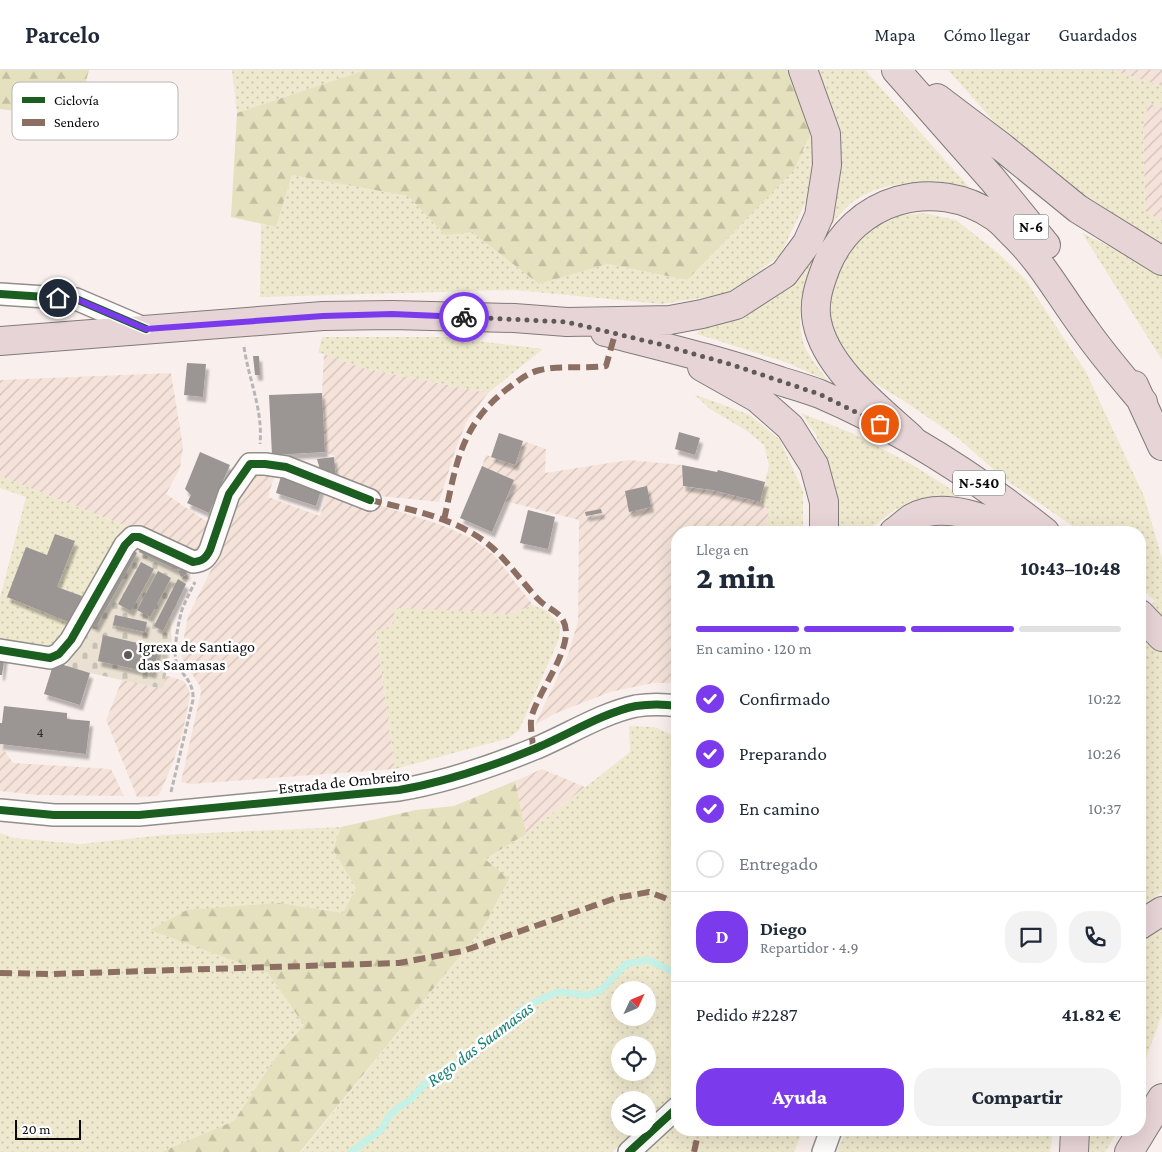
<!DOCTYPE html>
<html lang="es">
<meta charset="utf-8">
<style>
:root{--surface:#fff;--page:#f2f2f3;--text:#1f2937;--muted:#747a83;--line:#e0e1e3;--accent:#7c3aed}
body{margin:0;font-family:"Crimson Pro",serif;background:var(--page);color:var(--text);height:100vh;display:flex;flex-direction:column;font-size:19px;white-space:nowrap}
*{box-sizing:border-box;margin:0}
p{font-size:16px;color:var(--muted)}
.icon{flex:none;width:28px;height:28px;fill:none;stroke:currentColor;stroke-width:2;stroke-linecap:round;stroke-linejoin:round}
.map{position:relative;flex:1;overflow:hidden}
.drawer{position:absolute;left:671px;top:456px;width:475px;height:610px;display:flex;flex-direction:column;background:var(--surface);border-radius:20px;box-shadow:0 5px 20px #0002}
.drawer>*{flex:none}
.needle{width:32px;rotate:46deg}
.fabs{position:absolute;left:611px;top:911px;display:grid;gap:10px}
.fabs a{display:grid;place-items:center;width:45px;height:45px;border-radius:50%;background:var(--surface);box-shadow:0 5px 20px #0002;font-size:25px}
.scale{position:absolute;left:15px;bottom:12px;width:66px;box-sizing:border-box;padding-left:5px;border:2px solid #0a0a0a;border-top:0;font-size:14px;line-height:18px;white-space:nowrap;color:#0a0a0a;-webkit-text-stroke:4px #fff;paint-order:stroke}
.pin{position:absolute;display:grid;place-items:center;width:42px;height:42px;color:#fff;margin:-21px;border:2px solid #fff;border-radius:50%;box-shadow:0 1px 5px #0007}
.courier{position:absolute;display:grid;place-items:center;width:50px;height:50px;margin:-25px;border:4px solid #7c3aed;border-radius:50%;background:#fff;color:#222;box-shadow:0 1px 6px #0007}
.overview em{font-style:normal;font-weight:800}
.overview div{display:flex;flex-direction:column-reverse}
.overview{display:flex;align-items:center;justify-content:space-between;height:85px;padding:0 25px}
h1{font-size:32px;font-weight:800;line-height:38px}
.bar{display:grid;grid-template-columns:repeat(4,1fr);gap:8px 5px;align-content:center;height:60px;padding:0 25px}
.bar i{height:6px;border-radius:4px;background:var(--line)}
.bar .current{background:var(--accent)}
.bar p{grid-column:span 4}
.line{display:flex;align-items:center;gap:12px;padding:0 25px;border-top:1px solid var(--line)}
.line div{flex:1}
.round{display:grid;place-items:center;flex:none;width:52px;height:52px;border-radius:20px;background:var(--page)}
ol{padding:0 25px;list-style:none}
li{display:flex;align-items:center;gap:15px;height:55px}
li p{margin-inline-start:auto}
li .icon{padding:5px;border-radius:50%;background:var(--accent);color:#fff;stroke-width:4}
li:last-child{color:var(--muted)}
li i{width:28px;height:28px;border:2px solid var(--line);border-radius:50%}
.cta{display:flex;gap:10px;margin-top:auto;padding:10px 25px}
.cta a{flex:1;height:58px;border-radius:20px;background:var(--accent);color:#fff;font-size:20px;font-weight:800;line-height:58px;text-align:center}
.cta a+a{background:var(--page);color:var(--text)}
header{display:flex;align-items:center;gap:30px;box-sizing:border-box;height:70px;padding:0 25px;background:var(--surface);border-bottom:1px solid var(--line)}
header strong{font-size:24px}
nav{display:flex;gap:28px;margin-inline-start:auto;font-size:18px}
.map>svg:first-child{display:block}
.farmland{fill:url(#farmland-furrows)}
.grass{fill:url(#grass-dots);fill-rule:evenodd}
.forest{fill:url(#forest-firs)}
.cemetery{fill:url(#cemetery-stones)}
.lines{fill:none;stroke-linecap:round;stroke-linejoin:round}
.stream{stroke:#c6f1e7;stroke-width:7}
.building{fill:#9b9594;filter:url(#shadow)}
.minor-casing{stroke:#928e8c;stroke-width:24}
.highway-casing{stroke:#7f7b7a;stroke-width:30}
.path{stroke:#b7b5b5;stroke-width:3;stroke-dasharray:5 2.5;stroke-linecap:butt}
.minor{stroke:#fefdfc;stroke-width:21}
.highway{stroke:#e7d4d6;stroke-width:28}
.quiet{stroke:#8d6e63;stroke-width:6;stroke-dasharray:12 6;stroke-linecap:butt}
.cycleway-casing{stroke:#fff;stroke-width:11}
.cycleway{stroke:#1b5e20;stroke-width:8}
.done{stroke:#5e5a59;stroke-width:5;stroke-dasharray:0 9}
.route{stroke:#7c3aed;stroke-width:6}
.poi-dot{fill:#5e5a59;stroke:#fff;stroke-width:2}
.labels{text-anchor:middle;stroke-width:5;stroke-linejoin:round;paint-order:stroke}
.number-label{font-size:14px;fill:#2e2d2c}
.shield{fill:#fff;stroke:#545454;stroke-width:1}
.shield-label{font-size:15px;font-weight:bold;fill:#0a0a0a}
.poi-label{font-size:16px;fill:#0a0a0a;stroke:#fff;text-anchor:start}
.street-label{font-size:16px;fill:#0a0a0a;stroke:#fff}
.water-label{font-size:18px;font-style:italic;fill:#1a8072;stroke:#fff}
.key{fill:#fff;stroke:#b6b6b6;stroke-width:1}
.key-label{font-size:14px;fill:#0a0a0a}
</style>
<header>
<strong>Parcelo</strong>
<nav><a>Mapa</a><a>Cómo llegar</a><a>Guardados</a></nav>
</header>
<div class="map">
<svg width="1162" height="1082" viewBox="0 0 1162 1082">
<defs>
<pattern id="farmland-furrows" width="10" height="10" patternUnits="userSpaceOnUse" patternTransform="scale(1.25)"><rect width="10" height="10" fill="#f5e3da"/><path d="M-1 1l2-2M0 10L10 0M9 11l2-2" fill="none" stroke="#d1c1ba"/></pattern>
<pattern id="grass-dots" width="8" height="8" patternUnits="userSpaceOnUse" patternTransform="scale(1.25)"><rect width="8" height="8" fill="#eee8ce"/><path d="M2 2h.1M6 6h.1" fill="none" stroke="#cbc6b0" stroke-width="1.8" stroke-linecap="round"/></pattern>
<pattern id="forest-firs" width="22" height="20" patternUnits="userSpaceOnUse" patternTransform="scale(1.25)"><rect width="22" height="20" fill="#e5e0bd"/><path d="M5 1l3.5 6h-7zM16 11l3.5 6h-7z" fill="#c3bfa1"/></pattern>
<pattern id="cemetery-stones" width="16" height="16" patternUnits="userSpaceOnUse" patternTransform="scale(1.25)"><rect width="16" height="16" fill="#eae1d2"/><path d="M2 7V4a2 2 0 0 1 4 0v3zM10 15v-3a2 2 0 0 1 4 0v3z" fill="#c7c0b3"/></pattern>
<filter id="shadow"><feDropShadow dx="3" dy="5.5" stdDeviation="1" flood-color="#0004"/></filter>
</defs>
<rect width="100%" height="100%" fill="#f9f0ed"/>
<path class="farmland" d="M1110,0H1162V16Z
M1148,33L1162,37V152L1145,141L1143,58Z
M324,284L363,298L488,323L467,351L456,378L439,432L370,425L336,409L334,386L325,382L322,323Z
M171,303L183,377L180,398L166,424L210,454L206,472L196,484L0,406V310Z
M523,371L546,379L545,403L629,390L682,395L683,417L712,420L760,432L769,440L767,462H678L677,613H653L610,622L554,644L535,655L568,585L578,551L579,450L505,431L514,410L482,396L486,385L515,395Z
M276,401L268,427L320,446L328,419L439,454L471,468L494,485L533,535L509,545L465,541L376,561L395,699L191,714L181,712L201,622L200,616L183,591L181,583L188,546L213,496L236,420L250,405Z
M165,605L184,611L189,620L190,626L183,661L174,690L160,723L157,726L137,727L106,650L122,610L163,619Z
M0,674L13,693L111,699L124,726L38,725L0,721Z
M542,699L585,717L526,764L515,711Z"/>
<path class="grass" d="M232,0H365L237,43Z
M814,0H865L969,117C941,115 909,110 881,118C871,121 856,128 848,136C815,166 792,228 803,272C807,286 820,299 828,311L788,293L697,264L699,260L715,255L771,231L792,211L833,137L837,121L839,92Z
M948,0H1110L1162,16V37L1148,33L1143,58L1145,141L1162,152V175L1067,114L997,55Z
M818,46L815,113L780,185L731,223L662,234L514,220L260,227L261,154L276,157L292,105L408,126L445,165L472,161L539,214L608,194L687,210Z
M924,143L956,150L998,183L1025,209L1086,302L1144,426L1162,489V822L1140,838V545L1155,531L1140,517V462H1081L1002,407L958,368L904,331L866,308L845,284L831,252L825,221L847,173L875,155L901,145Z
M1082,163L1125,184L1162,204V290Z
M322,267H443L543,279L488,323L363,298L324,284L318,283Z
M694,324L750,345L780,370L803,421V462H767L769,440L760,432L769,396L764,375L747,361L710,339Z
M801,343L854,364L911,394L962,426L896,439L866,462H834L825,388L816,365Z
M0,406L135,460L53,580L0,574V528L26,427L0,418Z
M953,457L972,458L981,462H916L932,458Z
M533,535L547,541L560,555L559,569L519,660L509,668L395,699L376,561L392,556L395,538L465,541L509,545Z
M629,656L654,657L677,667V1021L648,1049V1030H620V1058H638L612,1082H301L482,859L484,789L526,764L630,682ZM620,920H648V948H620ZM620,975H648V1002H620Z
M341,757L333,780L356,818L343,843L279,833L151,860L268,903L304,955L276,987L234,1051L161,1082H0V763L13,768L80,774L164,765Z
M1162,851V944L1140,1005V864Z
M677,1046L678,1060H803L794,1082H639Z
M846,1060H1053L1050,1082H837Z
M1087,1060H1118L1105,1082H1087Z"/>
<path class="forest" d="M0,0H89L86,11L65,47L0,39Z
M365,0H795L818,46L794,100L687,210L608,194L539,214L472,162L445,165L408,126L292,105L276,157L231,147L237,43Z
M515,711L526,764L485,789L509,809L482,859L300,1082H161L234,1051L276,987L304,955L268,903L150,860L187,840L279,833L343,843L356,818L333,780L341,757L416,740L454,736Z"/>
<path class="cemetery" d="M132,474L194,497L170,548L172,575L163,619L90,603L67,596L72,579Z"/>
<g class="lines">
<path class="stream" d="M351,1082L381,1060L390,1045L399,1037L409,1031L426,1013L473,983L486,972L499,965L518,942L539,930L558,922L587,925L600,921L626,894L648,890L672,901L678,897"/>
</g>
<path class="building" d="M253,286H259L260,305H255Z
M187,293L206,294L203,327L184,325Z
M322,323L325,382L272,385L269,325Z
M679,362L700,368L695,385L675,379Z
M499,363L523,371L515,395L491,387Z
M200,382L230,395L209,443L187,433L191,425L185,419Z
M334,387L336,409L321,403L317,389Z
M682,395L717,402L718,400L765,412L760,432L712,420L683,416Z
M482,396L514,410L492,462L460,448Z
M282,403L322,417L316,436L276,423Z
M647,416L651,437L629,442L625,421Z
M601,439L602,443L586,446L585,442Z
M528,440L555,447L548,479L520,473Z
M55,464L75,471L57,517L82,526L71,553L7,527L26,477L47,485Z
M143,473L181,491L177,500L139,482Z
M128,477L137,483L96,557L87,552Z
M141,492L154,499L131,541L118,534Z
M185,498L187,504L181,507L178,501Z
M158,501L171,508L150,547L137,540Z
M178,509L186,514L163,561L154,556Z
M115,545L147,552L145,562L113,555Z
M103,565L159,578L153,603L98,591Z
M0,585H5L2,605H0Z
M54,592L90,603L80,635L44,624Z
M4,636L67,643V649L90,651L86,684L0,674V653H2Z"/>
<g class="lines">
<g class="minor-casing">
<path id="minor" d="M0,224L76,229L146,259
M0,580L50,588L59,584L71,570L125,475L133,467H139L193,492C203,491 206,488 210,480L229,424L250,394H265L286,397L370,430
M0,740L54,745H139L399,720C445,712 490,697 534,679C566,666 602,643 636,636C649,634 664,634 678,636
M629,1082L678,1037
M823,1082L831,1060"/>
</g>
<g class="highway-casing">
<path id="highway" d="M896,0L993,110L1046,175
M937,28L1003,78L1078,139L1162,191
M605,262C664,277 723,291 780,311C793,315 807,319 820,324C901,359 976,407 1045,462
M0,271L323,246L392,245L514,248L567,252L670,250L702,244L736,235L784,204L807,173L819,146L827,95L826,64L803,0
M702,297L757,328L790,357L814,395L824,432V462
M1134,315L1162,376
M911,368C878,338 826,298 817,252C813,233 819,215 826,197C853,129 934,105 995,147C1001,151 1006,157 1011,162C1041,190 1060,226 1084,258C1102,284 1123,308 1143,332
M894,462C900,458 906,452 912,448C942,431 986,448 1014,462
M1140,544L1162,567
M1140,855L1162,841
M1074,1082L1075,1060
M1129,1082L1162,1028"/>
</g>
<path class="path" d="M244,277C249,311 263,339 260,374
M171,722L193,630C194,610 182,607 176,591C173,581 179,547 183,537C187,528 191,520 195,512"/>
<use href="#minor" class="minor"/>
<use href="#highway" class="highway"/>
<path class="quiet" d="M370,430C412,440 463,449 496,481C511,496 523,513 538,529C549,541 565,541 566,562C566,587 540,620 532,645C529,655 533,669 533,679
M444,450C456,395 460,356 507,319C518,311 527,303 540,300C561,295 584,299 606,296L615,264
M0,903L51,904L399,893L463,881L616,828L649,822L678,833
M694,1082L699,1060"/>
<g class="cycleway-casing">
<path id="cycleway" d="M0,224L76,229L146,259
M0,580L50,588L59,584L71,570L125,475L133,467H139L193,492C203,491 206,488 210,480L229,424L250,394H265L286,397L370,430
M0,740L54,745H139L399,720C445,712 490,697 534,679C566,666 602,643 636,636C649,634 664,634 678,636
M629,1082L678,1037"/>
</g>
<use href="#cycleway" class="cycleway"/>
</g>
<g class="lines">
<path class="done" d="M464,247L567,252L663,275L736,296L819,324L880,354"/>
<path class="route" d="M58,228L76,229L146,259L323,246L392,244L464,247"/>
</g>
<circle class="poi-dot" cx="128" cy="585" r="5"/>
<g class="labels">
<g class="number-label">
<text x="40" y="667">4</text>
</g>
<g class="shield">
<rect x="1013.5" y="144.5" width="35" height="25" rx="4"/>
<rect x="953" y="400.5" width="52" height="25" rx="4"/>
</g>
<g class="shield-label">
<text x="1031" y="162">N-6</text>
<text x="979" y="418">N-540</text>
</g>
<g class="poi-label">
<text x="138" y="582">Igrexa de Santiago<tspan x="138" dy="18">das Saamasas</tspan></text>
</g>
<g class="street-label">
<text transform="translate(344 711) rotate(-6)" y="6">Estrada de Ombreiro</text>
</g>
<g class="water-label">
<text transform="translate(480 974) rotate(-37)" y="6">Rego das Saamasas</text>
</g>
</g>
<rect x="12" y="12" width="166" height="58" rx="8" class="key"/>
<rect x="22" y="27" width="23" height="6" fill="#1b5e20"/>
<rect x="22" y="49" width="23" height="7" fill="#8d6e63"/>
<g class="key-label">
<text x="54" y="35">Ciclovía</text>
<text x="54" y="57">Sendero</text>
</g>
</svg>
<div class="fabs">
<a><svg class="needle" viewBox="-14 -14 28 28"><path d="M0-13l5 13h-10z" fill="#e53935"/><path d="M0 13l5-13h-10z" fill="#747a83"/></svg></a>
<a><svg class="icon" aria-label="locate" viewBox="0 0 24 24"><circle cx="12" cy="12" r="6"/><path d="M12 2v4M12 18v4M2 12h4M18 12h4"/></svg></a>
<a><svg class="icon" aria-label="layers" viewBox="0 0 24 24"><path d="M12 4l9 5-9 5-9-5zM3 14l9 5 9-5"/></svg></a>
</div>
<div class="scale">20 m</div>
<div class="pin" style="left:880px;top:354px;background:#ea580c"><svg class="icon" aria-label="bag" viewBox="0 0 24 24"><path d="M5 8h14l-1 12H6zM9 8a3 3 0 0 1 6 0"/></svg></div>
<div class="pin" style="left:58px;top:228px;background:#1f2937"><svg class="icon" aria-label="home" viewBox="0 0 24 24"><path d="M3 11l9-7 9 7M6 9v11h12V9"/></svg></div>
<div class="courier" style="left:464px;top:247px"><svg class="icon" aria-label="bike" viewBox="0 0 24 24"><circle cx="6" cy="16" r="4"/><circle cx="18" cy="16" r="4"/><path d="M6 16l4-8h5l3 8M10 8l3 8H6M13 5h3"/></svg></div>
<section class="drawer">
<div class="overview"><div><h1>2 min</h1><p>Llega en</p></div><em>10:43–10:48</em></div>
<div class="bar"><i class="current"></i><i class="current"></i><i class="current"></i><i></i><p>En camino · 120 m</p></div>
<ol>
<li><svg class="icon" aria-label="check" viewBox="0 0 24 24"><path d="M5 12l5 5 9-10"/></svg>Confirmado<p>10:22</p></li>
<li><svg class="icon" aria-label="check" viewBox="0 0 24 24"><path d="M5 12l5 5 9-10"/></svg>Preparando<p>10:26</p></li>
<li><svg class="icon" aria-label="check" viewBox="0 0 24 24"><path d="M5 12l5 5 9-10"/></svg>En camino<p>10:37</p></li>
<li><i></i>Entregado</li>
</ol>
<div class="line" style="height:90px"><b class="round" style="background:var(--accent);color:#fff">D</b><div><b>Diego</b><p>Repartidor · 4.9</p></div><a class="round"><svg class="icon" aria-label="chat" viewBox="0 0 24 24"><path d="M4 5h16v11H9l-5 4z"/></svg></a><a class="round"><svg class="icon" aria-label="phone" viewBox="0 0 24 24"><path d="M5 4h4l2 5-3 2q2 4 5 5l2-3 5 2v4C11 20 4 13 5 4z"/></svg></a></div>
<div class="line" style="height:65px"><div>Pedido #2287</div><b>41.82 €</b></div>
<div class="cta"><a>Ayuda</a><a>Compartir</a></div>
</section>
</div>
